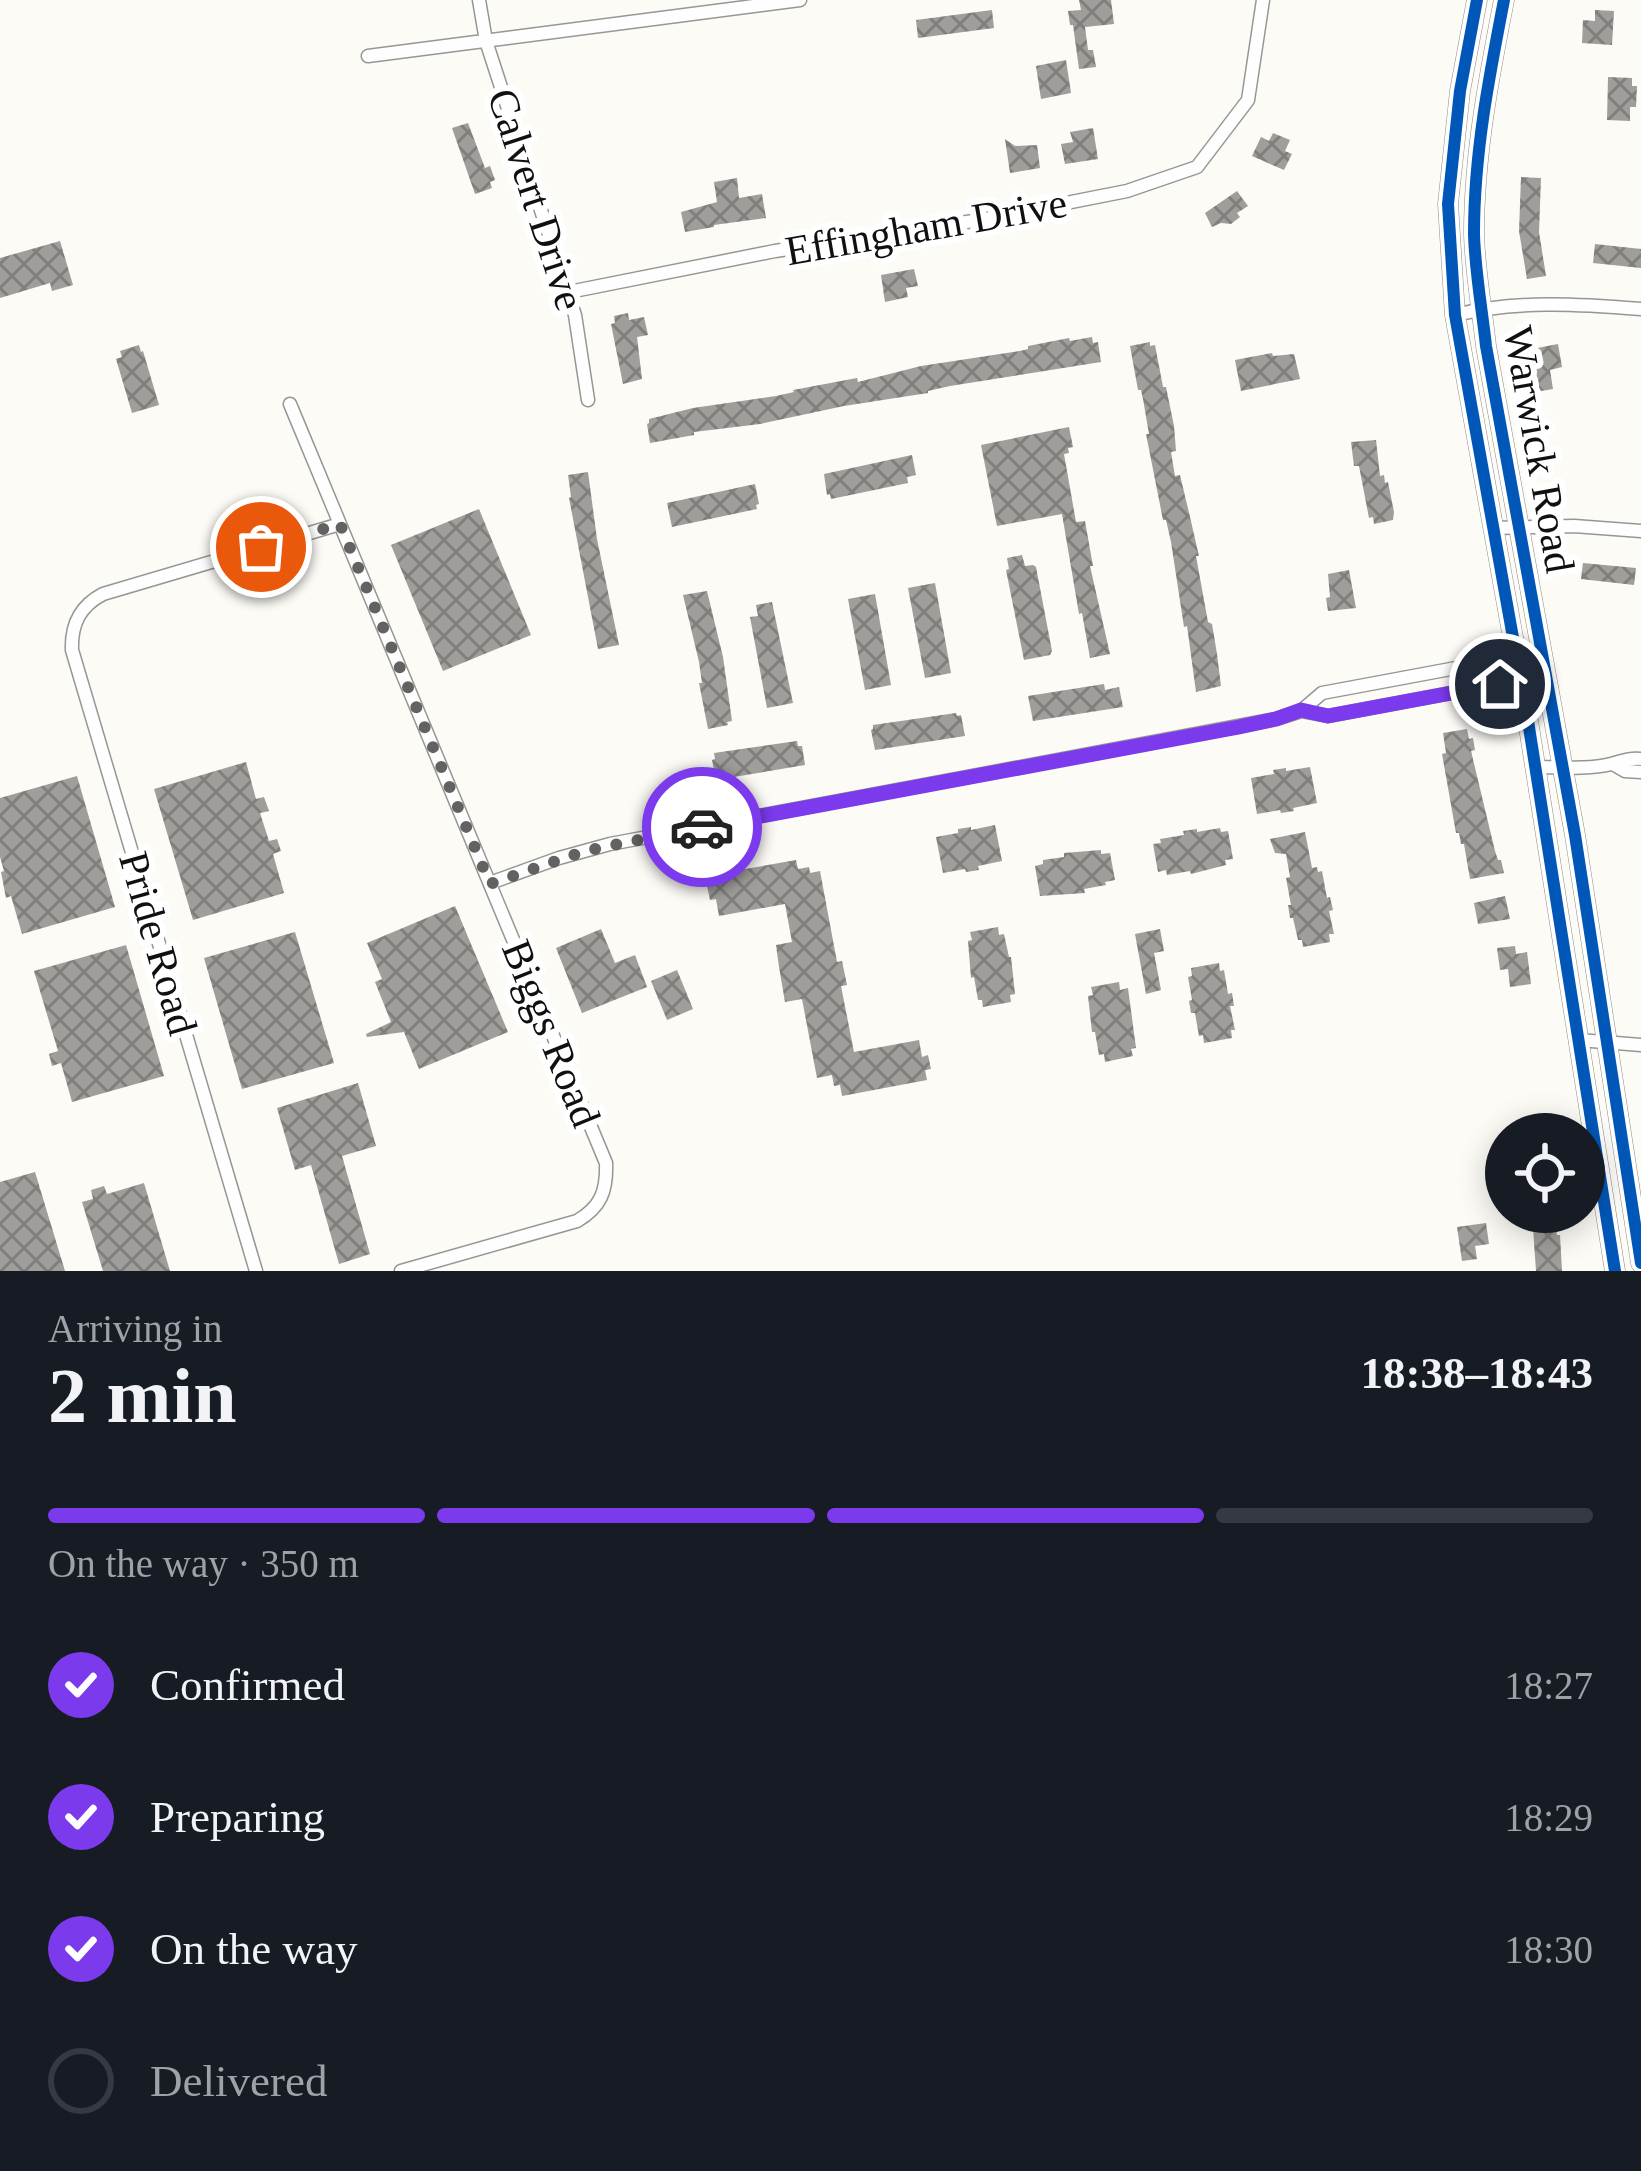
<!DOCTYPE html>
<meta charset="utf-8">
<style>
:root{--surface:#171b24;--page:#20242c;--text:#f1f3f6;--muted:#9ea1a6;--line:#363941;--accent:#7c3aed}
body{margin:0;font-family:Georgia,serif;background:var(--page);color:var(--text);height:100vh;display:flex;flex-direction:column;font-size:45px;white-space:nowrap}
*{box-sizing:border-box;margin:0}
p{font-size:39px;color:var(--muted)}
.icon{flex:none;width:66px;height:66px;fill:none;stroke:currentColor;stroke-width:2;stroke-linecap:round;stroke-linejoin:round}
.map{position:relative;height:1271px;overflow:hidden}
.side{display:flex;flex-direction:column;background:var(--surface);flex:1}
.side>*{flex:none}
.fabs{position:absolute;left:1485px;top:1113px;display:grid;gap:24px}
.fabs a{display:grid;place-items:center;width:120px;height:120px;border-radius:50%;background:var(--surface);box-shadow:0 6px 30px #0003;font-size:60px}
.pin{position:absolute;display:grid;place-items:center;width:102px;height:102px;color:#fff;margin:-51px;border:6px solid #fff;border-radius:50%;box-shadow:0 3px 12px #0007}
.courier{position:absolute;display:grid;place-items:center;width:120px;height:120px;margin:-60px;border:9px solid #7c3aed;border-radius:50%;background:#fff;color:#222;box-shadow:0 3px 15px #0007}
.summary em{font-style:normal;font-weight:700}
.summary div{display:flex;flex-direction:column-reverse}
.summary{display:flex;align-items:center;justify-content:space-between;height:204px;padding:0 48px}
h1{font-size:78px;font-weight:700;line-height:90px}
.bar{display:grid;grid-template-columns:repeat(4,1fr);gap:18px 12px;align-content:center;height:144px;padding:0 48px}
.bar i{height:15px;border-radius:9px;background:var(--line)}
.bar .on{background:var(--accent)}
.bar p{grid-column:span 4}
ol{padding:0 48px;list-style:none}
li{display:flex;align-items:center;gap:36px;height:132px}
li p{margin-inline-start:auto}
li .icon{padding:12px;border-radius:50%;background:var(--accent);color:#fff;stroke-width:4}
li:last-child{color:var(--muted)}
li i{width:66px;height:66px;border:6px solid var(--line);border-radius:50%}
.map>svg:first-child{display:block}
.building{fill:url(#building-cross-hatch)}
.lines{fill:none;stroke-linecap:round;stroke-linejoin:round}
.minor-casing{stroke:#969694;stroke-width:15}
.secondary-casing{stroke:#8d8c8a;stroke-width:21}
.minor{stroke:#fffefe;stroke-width:12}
.secondary{stroke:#f6f3eb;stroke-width:18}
.cycleway-casing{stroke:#fff;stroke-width:20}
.cycleway{stroke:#0057b8;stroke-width:12}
.done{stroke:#636260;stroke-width:12;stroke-dasharray:0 21.6}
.route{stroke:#7c3aed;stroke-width:15}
.labels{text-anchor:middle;stroke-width:12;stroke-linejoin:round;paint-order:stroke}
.street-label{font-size:42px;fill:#101010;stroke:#fff}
</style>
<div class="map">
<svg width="1641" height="1271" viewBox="0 0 1641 1271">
<defs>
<pattern id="building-cross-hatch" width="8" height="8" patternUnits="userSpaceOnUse" patternTransform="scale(3)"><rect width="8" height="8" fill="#a09e9b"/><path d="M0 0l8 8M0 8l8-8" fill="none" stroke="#817f7d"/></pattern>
</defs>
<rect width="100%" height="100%" fill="#fcfbf6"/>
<path class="building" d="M1079,0H1111L1114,24L1085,27L1088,50H1093L1096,67L1079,69L1073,25H1070L1068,11L1081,10Z
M992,10L994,28L918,38L916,20Z
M1595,10L1614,11L1612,45L1582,43L1583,20L1595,21Z
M1066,60L1071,93L1041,99L1036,66Z
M1608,77L1632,78V86H1637L1636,107H1630V121L1607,120Z
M468,123L485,168L490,166L495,180L490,182L492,188L475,194L452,128Z
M1093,128L1098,159L1065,164L1061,144L1073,142L1070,132Z
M1273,133L1290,140L1285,151L1292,154L1284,170L1252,156L1261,137L1269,141Z
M1005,139L1015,146L1037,145L1040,168L1010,173Z
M1521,177L1541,178L1539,232L1546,276L1527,279L1519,231Z
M737,178L739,198L762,194L766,218L714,225V227L685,232L681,212L717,202L714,182Z
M1237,191L1248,206L1237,213L1240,217L1231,224L1221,223L1212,227L1205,213Z
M60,241L73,285L52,291L50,283L0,298V258Z
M1595,244L1641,249V268L1593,263Z
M914,269L918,286L906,288L908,297L885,302L881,275Z
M628,313L629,320L644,317L648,335L637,337L642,379L623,384L611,324L615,323L614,316Z
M1092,337L1093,343L1098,342L1101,362L950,386L928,391V393L844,406L760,424L694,432V435L650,443L647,424L649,423V419L693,408L776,396L794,392L793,390L857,378L858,382L921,366L1020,351L1028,349V346L1069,338L1070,341Z
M1150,342V346L1155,345L1163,387H1166L1174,426L1176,451L1171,452L1175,476L1180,475L1190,517L1199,556H1196L1208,622L1212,624L1217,654L1221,686L1196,692L1187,626L1184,627L1171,542L1166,520H1163L1146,434H1149L1143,399L1141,390H1138L1130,346Z
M1558,344L1562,367L1550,370L1553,389L1535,392L1527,350Z
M139,345L141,352L143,351L159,405L132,413L116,359L122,357L120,351Z
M1272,353L1273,356L1294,354L1300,379L1241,391L1235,360Z
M1069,427L1073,447L1068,448L1069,453L1064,454L1076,522L1085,521L1093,566H1090L1110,654L1090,658L1082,613L1079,614L1062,514L997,526L981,445Z
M1376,440L1380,476L1384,475L1385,483L1388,482L1394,512L1393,520L1374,524L1373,517L1369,518L1359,466H1354L1351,442Z
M912,455L916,475L907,477L908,483L831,499L830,494L827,495L824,474Z
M588,472L597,539L619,645L598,649L569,498L571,497L568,475Z
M755,484L759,504L756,505L757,509L672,527L667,503Z
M479,509L531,635L443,671L391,545Z
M1022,555L1025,566L1033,565L1036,567L1052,651L1050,655L1024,660L1006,570L1009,569L1007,558Z
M1583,563L1636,568L1634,585L1581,579Z
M1349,570L1356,608L1328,611L1326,598L1330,597L1328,574Z
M935,583L951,673L925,678L908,588Z
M707,591L723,657L732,721L727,722L728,725L708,729L699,683H702L699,662L683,595Z
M875,594L891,685L865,690L848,599Z
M772,602L793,703L767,708L750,617L758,616L756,605Z
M1104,684L1105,690L1119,687L1123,707L1033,721L1028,696Z
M956,713L957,716L961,715L965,736L875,750L871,730L873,729V725Z
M1467,729L1469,739L1473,738L1475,750L1471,751L1495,851L1498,860H1501L1504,873L1470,879L1464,844H1461L1459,833H1456L1442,754L1446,753L1443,733Z
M797,741L798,746H802L805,765L716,780L712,760L715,759L714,753Z
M246,762L256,799L264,797L269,811L260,813L269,841L277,839L281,851L273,854L284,893L193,920L154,789Z
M1310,767L1317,803L1293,808L1294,811L1281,813L1280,810L1257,814L1251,778L1274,774L1273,770L1286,768V771Z
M77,776L115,907L22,934L11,896L6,898L1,872L4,871L0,857V798Z
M995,825L1002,861L978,866L979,870L966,872L965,869L943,873L936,837L958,833V829L971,827V830Z
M1220,828L1221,832L1228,831L1233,859L1225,860L1226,865L1191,874L1190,871L1167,875L1166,870L1158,872L1153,844L1161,843L1160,839L1184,835L1183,831L1197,829V832Z
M1305,832L1312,868L1317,867L1318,872L1322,871L1327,898L1330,897L1333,910L1329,911L1334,934H1329L1330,942L1303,947L1302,940H1298L1293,918H1290L1288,905H1291L1286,878L1290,877L1286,854L1275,853L1270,839Z
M1101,850V854L1110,853L1115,880L1105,882L1106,885L1084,889L1085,893L1040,896L1035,866L1043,864V860L1064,857V853Z
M796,860L798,869L809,867L810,873L820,871L837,962L842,961L847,985L841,986L854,1052L919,1040L922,1057L928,1055L931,1069L925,1070L927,1080L842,1096L840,1085L834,1086L832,1075L817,1078L802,999L785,1002L779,967L776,945L792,942L785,904L719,916L716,899L710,900L707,886L713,885L711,875Z
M1505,896L1510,919L1478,924L1474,903Z
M455,906L508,1032L419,1069L404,1032L367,1037L366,1034L391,1022L375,982L382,979L367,943Z
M998,927L999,935L1004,934L1009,957H1011L1015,994L1010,995L1011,1002L983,1007L982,1000H978L974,977L971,978L968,941L972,940L970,932Z
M601,929L615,963L635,955L647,987L582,1013L556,948Z
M1160,929L1164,951L1154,953L1161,990L1146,994L1135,934Z
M295,932L334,1063L242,1089L204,958Z
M126,945L164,1076L72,1102L61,1063L52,1066L49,1054L58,1051L34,971Z
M1515,946L1516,954L1527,952L1531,984L1510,987L1508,969L1500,970L1497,948Z
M1219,963L1220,971L1224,970L1228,994L1232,993L1234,1006H1230L1235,1030H1231L1232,1038L1204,1043L1203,1035L1199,1036L1195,1013H1191L1189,1001L1192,1000L1188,977L1192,976L1191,968Z
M677,970L693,1009L667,1020L651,981Z
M1119,982L1120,990L1128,988L1136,1048L1131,1049L1133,1056L1105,1062L1104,1054L1099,1055L1095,1032H1092L1088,996L1093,995L1091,987Z
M358,1083L376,1146L342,1156L370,1254L339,1264L311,1165L295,1170L277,1108Z
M35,1172L65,1271H0V1182Z
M144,1183L170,1271H103L82,1202L93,1199L91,1190L104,1186L107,1194Z
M1486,1223L1489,1244L1475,1246L1477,1259L1462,1261L1457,1227Z
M1556,1226L1557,1235H1560L1562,1271H1536L1533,1228Z"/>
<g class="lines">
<g class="minor-casing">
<path id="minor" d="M479,0L486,41L575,315L588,400
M368,56L800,0
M569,292L775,251L980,220L1127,191L1197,167L1248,100L1263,0
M1455,315C1517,300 1578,304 1641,309
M290,404L606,1163C607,1191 601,1207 577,1221L401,1271
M1492,528L1574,526L1641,531
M1301,711L1328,716L1504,683L1519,670L1544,665
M1613,764L1625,771L1641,772
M1535,767C1559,767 1587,770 1611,764C1623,761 1627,758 1641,759
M490,883L559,858L610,844L1276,719L1301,711L1322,693L1499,660L1519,670
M1579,1040L1641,1045
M256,1271L72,650C71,624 80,606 103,594L340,524"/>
</g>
<g class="secondary-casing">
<path id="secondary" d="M1477,0L1460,91L1448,204L1455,315L1528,721L1615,1271
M1504,0C1489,77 1474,154 1474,234C1475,271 1482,309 1486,346L1575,835L1641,1263"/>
</g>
<use href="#minor" class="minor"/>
<use href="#secondary" class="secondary"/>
<g class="cycleway-casing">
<path id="cycleway" d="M1477,0L1460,91L1448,204L1455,315L1528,721L1615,1271
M1504,0C1489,77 1474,154 1474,234C1475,271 1482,309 1486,346L1575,835L1641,1263"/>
</g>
<use href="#cycleway" class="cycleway"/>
</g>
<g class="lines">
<path class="done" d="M261,547L340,524L490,884L585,851L702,827"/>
<path class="route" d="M702,827L1239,727L1276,719L1301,710L1328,716L1500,684"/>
</g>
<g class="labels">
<g class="street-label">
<text transform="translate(537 199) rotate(72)" y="15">Calvert Drive</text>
<text transform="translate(926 226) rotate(-10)" y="15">Effingham Drive</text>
<text transform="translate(1540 449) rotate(80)" y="15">Warwick Road</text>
<text transform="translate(159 943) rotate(74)" y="15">Pride Road</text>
<text transform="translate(552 1033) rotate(68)" y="15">Biggs Road</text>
</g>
</g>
</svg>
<div class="fabs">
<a><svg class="icon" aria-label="locate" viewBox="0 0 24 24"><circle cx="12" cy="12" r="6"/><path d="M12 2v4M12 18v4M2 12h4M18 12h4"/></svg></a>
</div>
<div class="pin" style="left:261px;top:547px;background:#ea580c"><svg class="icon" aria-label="bag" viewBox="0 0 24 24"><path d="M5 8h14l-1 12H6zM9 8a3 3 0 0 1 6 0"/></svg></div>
<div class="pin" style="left:1500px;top:684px;background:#1f2937"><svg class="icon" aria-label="home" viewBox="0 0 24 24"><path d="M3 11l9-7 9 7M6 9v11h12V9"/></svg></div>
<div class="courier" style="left:702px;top:827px"><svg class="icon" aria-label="car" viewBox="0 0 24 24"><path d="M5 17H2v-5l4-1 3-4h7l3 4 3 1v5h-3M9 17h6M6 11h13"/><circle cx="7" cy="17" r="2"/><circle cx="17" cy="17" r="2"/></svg></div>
</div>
<section class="side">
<div class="summary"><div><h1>2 min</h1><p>Arriving in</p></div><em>18:38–18:43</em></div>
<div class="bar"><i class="on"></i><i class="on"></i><i class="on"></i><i></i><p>On the way · 350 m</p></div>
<ol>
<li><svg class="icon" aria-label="check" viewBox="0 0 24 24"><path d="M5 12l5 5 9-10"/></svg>Confirmed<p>18:27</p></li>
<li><svg class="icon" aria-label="check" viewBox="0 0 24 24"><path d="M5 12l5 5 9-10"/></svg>Preparing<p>18:29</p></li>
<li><svg class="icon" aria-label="check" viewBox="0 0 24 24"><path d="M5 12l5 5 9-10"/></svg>On the way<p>18:30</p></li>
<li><i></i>Delivered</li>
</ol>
</section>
